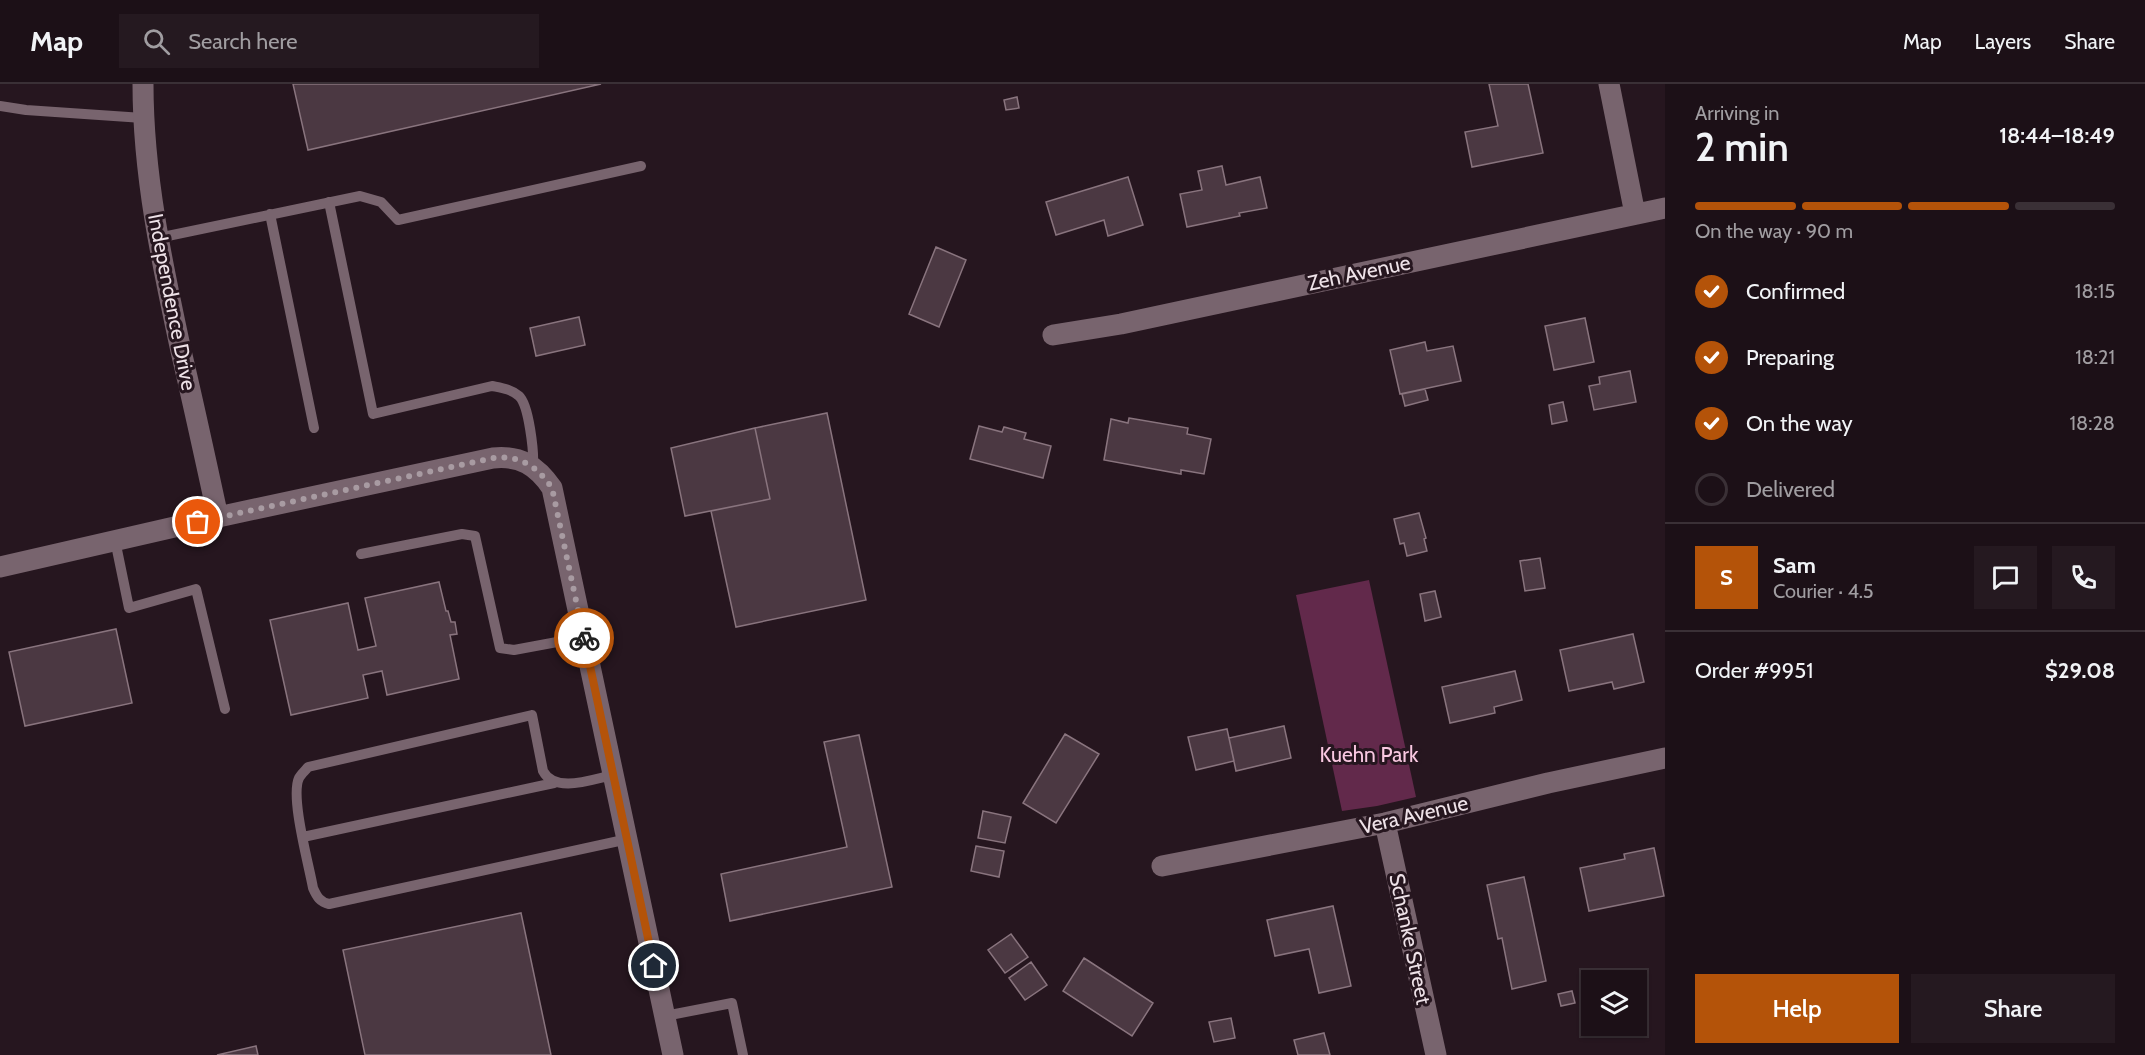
<!DOCTYPE html>
<meta charset="utf-8">
<style>
:root{--surface:#1c1017;--page:#251920;--text:#f1f3f6;--muted:#a09da1;--line:#3a3036;--accent:#b45309}
body{margin:0;font-family:Cabin,sans-serif;background:var(--page);color:var(--text);height:100vh;display:flex;flex-direction:column;font-size:22px;white-space:nowrap}
*{box-sizing:border-box;margin:0}
p{font-size:20px;color:var(--muted)}
.icon{flex:none;width:33px;height:33px;fill:none;stroke:currentColor;stroke-width:2;stroke-linecap:round;stroke-linejoin:round}
.map{position:relative;flex:1;overflow:hidden}
.side{display:flex;flex-direction:column;background:var(--surface);width:480px}
.side>*{flex:none}
.fabs{position:absolute;left:1581px;top:886px;display:grid;gap:12px}
.fabs a{display:grid;place-items:center;width:66px;height:66px;border-radius:0px;background:var(--surface);box-shadow:0 2px 4px #0004,0 0 0 2px var(--line);font-size:30px}
.pin{position:absolute;display:grid;place-items:center;width:51px;height:51px;color:#fff;margin:-26px;border:3px solid #fff;border-radius:50%;box-shadow:0 2px 6px #0007}
.courier{position:absolute;display:grid;place-items:center;width:60px;height:60px;margin:-30px;border:4px solid #b45309;border-radius:50%;background:#fff;color:#222;box-shadow:0 2px 8px #0007}
.overview em{font-style:normal;font-weight:600}
.overview div{display:flex;flex-direction:column-reverse}
.overview{display:flex;align-items:center;justify-content:space-between;height:102px;padding:0 30px}
h1{font-size:39px;font-weight:600;line-height:45px}
.bar{display:grid;grid-template-columns:repeat(4,1fr);gap:9px 6px;align-content:center;height:72px;padding:0 30px}
.bar i{height:8px;border-radius:4px;background:var(--line)}
.bar .selected{background:var(--accent)}
.bar p{grid-column:span 4}
.line{display:flex;align-items:center;gap:15px;padding:0 30px;border-top:2px solid var(--line)}
.line div{flex:1}
.round{display:grid;place-items:center;flex:none;width:63px;height:63px;border-radius:0px;background:var(--page)}
ol{padding:0 30px;list-style:none}
li{display:flex;align-items:center;gap:18px;height:66px}
li p{margin-inline-start:auto}
li .icon{padding:6px;border-radius:50%;background:var(--accent);color:#fff;stroke-width:4}
li:last-child{color:var(--muted)}
li i{width:33px;height:33px;border:3px solid var(--line);border-radius:50%}
.cta{display:flex;gap:12px;margin-top:auto;padding:12px 30px}
.cta a{flex:1;height:69px;border-radius:0px;background:var(--accent);color:#fff;font-size:24px;font-weight:600;line-height:69px;text-align:center}
.cta a+a{background:var(--page);color:var(--text)}
header{display:flex;align-items:center;gap:36px;box-sizing:border-box;height:84px;padding:0 30px;background:var(--surface);border-bottom:2px solid var(--line)}
header strong{font-size:28px}
nav{display:flex;gap:33px;margin-inline-start:auto;font-size:21px}
.search{width:420px;height:54px;background:var(--page);display:flex;align-items:center;gap:15px;box-sizing:border-box;padding:0 21px;border-radius:0px;color:var(--muted);font-size:22px}
main{display:flex;flex:1;min-height:0}
.map>svg:first-child{display:block}
.green{fill:#62294b}
.building{fill:#4b3842;stroke:#89747e;stroke-width:1.5}
.lines{fill:none;stroke-linecap:round;stroke-linejoin:round}
.service{stroke:#78646e;stroke-width:10}
.minor{stroke:#78646e;stroke-width:21}
.done{stroke:#a89ba2;stroke-width:6;stroke-dasharray:0 10.8}
.route{stroke:#b45309;stroke-width:8}
.labels{text-anchor:middle;stroke-width:6;stroke-linejoin:round;paint-order:stroke}
.street-label{font-size:21px;fill:#eee2e8;stroke:#26161f}
.park-label{font-size:21px;fill:#f9c8e1;stroke:#26161f}
</style>
<header>
<strong>Map</strong>
<div class="search"><svg class="icon" aria-label="search" viewBox="0 0 24 24"><circle cx="10" cy="10" r="6"/><path d="M15 15l6 6"/></svg>Search here</div>
<nav><a>Map</a><a>Layers</a><a>Share</a></nav>
</header>
<main>
<div class="map">
<svg width="1665" height="971" viewBox="0 0 1665 971">
<rect width="100%" height="100%" fill="#26161f"/>
<path class="green" d="M1369,496L1416,713L1377,722L1342,727L1296,511Z"/>
<path class="building" d="M293,0H601L308,66Z
M1489,0H1528L1543,69L1472,83L1465,48L1498,42Z
M1017,13L1019,24L1006,26L1004,16Z
M1222,82L1226,101L1260,93L1267,124L1239,129L1240,132L1187,143L1180,110L1202,106L1198,87Z
M1128,93L1143,141L1108,152L1104,136L1056,151L1046,118Z
M936,163L966,176L939,243L909,230Z
M579,233L585,261L536,272L530,244Z
M1585,234L1594,278L1554,286L1545,242Z
M1425,258L1427,267L1453,262L1461,297L1400,310L1390,266Z
M1630,287L1636,318L1594,326L1589,302L1600,300L1599,293Z
M1425,305L1428,316L1405,322L1402,310Z
M1563,318L1567,337L1552,340L1549,321Z
M827,329L866,516L736,543L711,427L770,415L755,344Z
M1129,334L1188,344L1187,350L1211,355L1204,390L1181,386V390L1104,376L1111,335L1128,339Z
M979,342L1002,348L1004,343L1026,349L1024,355L1051,362L1043,394L970,375Z
M755,344L770,415L685,432L671,364Z
M1419,429L1426,454L1424,455L1427,467L1407,472L1404,459L1400,460L1394,435Z
M1540,474L1545,504L1525,507L1520,477Z
M439,498L446,527H448L451,538H455L457,550L450,551L459,595L387,611L382,587L363,591L368,614L291,631L270,536L348,519L358,566L376,562L365,514Z
M1435,507L1441,533L1425,537L1420,510Z
M116,545L132,619L25,642L9,568Z
M1633,550L1644,598L1614,605L1612,598L1569,607L1560,566Z
M1515,587L1522,616L1494,623L1495,629L1450,639L1442,603Z
M1284,642L1291,674L1236,687L1229,654Z
M1227,645L1234,677L1196,686L1188,653Z
M1065,650L1099,670L1056,739L1023,719Z
M859,651L892,803L730,837L721,790L847,763L824,658Z
M983,727L1011,733L1005,759L978,754Z
M976,762L1004,767L999,793L971,787Z
M1654,764L1664,812L1589,827L1580,784L1625,775L1624,770Z
M1524,793L1546,897L1512,905L1502,854L1498,855L1487,801Z
M1333,822L1351,902L1319,909L1309,865L1275,872L1267,836Z
M521,829L551,971H365L343,866Z
M1011,850L1028,873L1005,889L988,866Z
M1084,874L1153,919L1132,952L1063,907Z
M1031,878L1047,901L1025,916L1009,894Z
M1572,907L1575,919L1561,922L1558,910Z
M1231,934L1235,954L1214,958L1209,938Z
M1324,949L1330,971H1298L1294,956Z
M256,962L258,971H217Z"/>
<g class="lines">
<path class="service" d="M0,22L26,26L143,34
M329,118L373,330L492,302C502,304 511,305 519,312C529,321 534,368 533,382
M270,130L314,344
M158,154L360,112L381,118L398,136L641,82
M115,456L129,524L196,505L225,625
M361,470L462,450L475,452L500,564L514,566L584,553
M613,691C593,695 555,710 543,687L532,631L308,683C306,686 301,690 299,694C290,713 309,781 313,804C317,813 320,818 329,820L628,755
M303,753L554,699
M665,932L732,919L743,971"/>
<path class="minor" d="M143,0C143,91 162,179 181,267C194,322 206,378 218,433
M1609,0L1635,130
M1053,251L1121,240L1665,124
M0,483L218,433L493,374C520,371 537,382 552,404L673,971
M1385,739L1436,971
M1162,782L1385,739L1548,699L1665,674"/>
</g>
<g class="lines">
<path class="done" d="M198,438L493,374C520,371 537,382 552,404L584,554"/>
<path class="route" d="M584,554L654,882"/>
</g>
<g class="labels">
<g class="street-label">
<text transform="translate(1359 189) rotate(-12)" y="7">Zeh Avenue</text>
<text transform="translate(172 218) rotate(79)" y="7">Independence Drive</text>
<text transform="translate(1414 731) rotate(-13)" y="7">Vera Avenue</text>
<text transform="translate(1410 855) rotate(78)" y="7">Schanke Street</text>
</g>
<g class="park-label">
<text x="1369" y="678">Kuehn Park</text>
</g>
</g>
</svg>
<div class="fabs">
<a><svg class="icon" aria-label="layers" viewBox="0 0 24 24"><path d="M12 4l9 5-9 5-9-5zM3 14l9 5 9-5"/></svg></a>
</div>
<div class="pin" style="left:198px;top:438px;background:#ea580c"><svg class="icon" aria-label="bag" viewBox="0 0 24 24"><path d="M5 8h14l-1 12H6zM9 8a3 3 0 0 1 6 0"/></svg></div>
<div class="pin" style="left:654px;top:882px;background:#1f2937"><svg class="icon" aria-label="home" viewBox="0 0 24 24"><path d="M3 11l9-7 9 7M6 9v11h12V9"/></svg></div>
<div class="courier" style="left:584px;top:554px"><svg class="icon" aria-label="bike" viewBox="0 0 24 24"><circle cx="6" cy="16" r="4"/><circle cx="18" cy="16" r="4"/><path d="M6 16l4-8h5l3 8M10 8l3 8H6M13 5h3"/></svg></div>
</div>
<section class="side">
<div class="overview"><div><h1>2 min</h1><p>Arriving in</p></div><em>18:44–18:49</em></div>
<div class="bar"><i class="selected"></i><i class="selected"></i><i class="selected"></i><i></i><p>On the way · 90 m</p></div>
<ol>
<li><svg class="icon" aria-label="check" viewBox="0 0 24 24"><path d="M5 12l5 5 9-10"/></svg>Confirmed<p>18:15</p></li>
<li><svg class="icon" aria-label="check" viewBox="0 0 24 24"><path d="M5 12l5 5 9-10"/></svg>Preparing<p>18:21</p></li>
<li><svg class="icon" aria-label="check" viewBox="0 0 24 24"><path d="M5 12l5 5 9-10"/></svg>On the way<p>18:28</p></li>
<li><i></i>Delivered</li>
</ol>
<div class="line" style="height:108px"><b class="round" style="background:var(--accent);color:#fff">S</b><div><b>Sam</b><p>Courier · 4.5</p></div><a class="round"><svg class="icon" aria-label="chat" viewBox="0 0 24 24"><path d="M4 5h16v11H9l-5 4z"/></svg></a><a class="round"><svg class="icon" aria-label="phone" viewBox="0 0 24 24"><path d="M5 4h4l2 5-3 2q2 4 5 5l2-3 5 2v4C11 20 4 13 5 4z"/></svg></a></div>
<div class="line" style="height:78px"><div>Order #9951</div><b>$29.08</b></div>
<div class="cta"><a>Help</a><a>Share</a></div>
</section>
</main>
